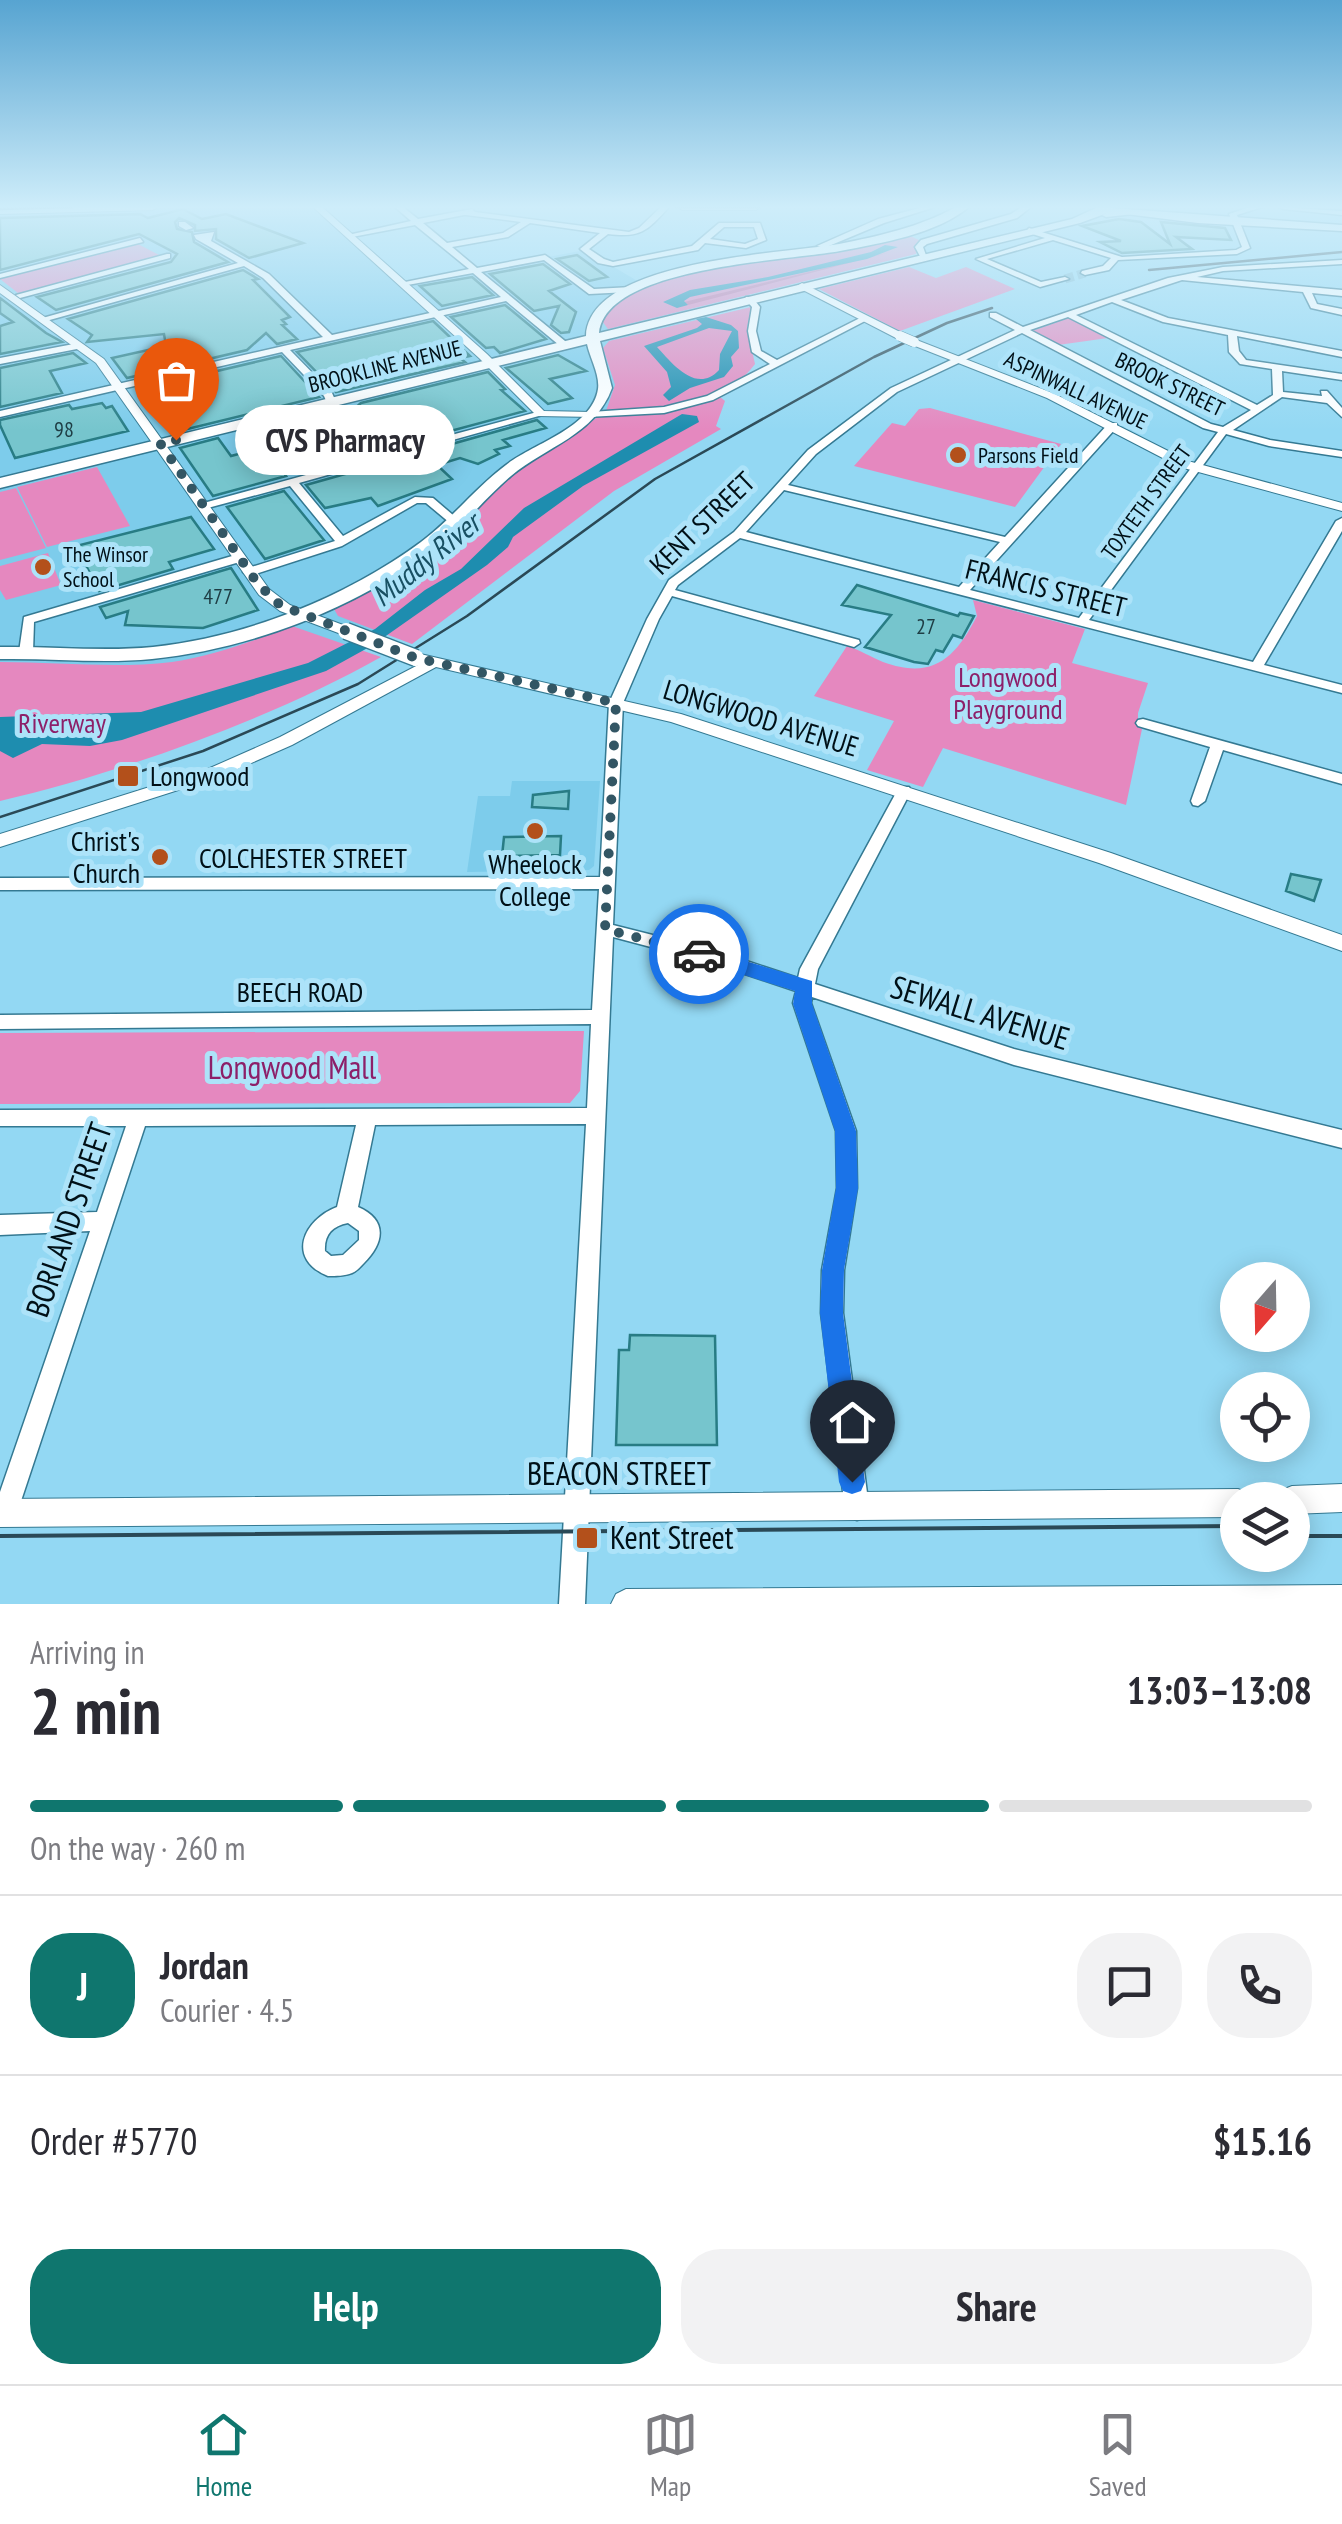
<!DOCTYPE html>
<meta charset="utf-8">
<style>
:root{--surface:#fff;--page:#f2f2f3;--text:#2b2b33;--muted:#7c7c81;--line:#e1e1e2;--accent:#0f766e}
body{margin:0;font-family:"PT Sans Narrow",sans-serif;background:var(--page);color:var(--text);height:100vh;display:flex;flex-direction:column;font-size:38px;white-space:nowrap}
*{box-sizing:border-box;margin:0}
p{font-size:32px;color:var(--muted)}
.icon{flex:none;width:55px;height:55px;fill:none;stroke:currentColor;stroke-width:2;stroke-linecap:round;stroke-linejoin:round}
.map{position:relative;height:1604px;overflow:hidden}
.side{display:flex;flex-direction:column;background:var(--surface);flex:1}
.side>*{flex:none}
.needle{width:65px;rotate:200deg}
.tools{position:absolute;left:1220px;top:1262px;display:grid;gap:20px}
.tools a{display:grid;place-items:center;width:90px;height:90px;border-radius:50%;background:var(--surface);box-shadow:0 5px 25px #0003;font-size:50px}
.pin{position:absolute;display:grid;place-items:center;width:85px;height:85px;color:#fff;margin:-102px -42px;border-radius:50% 50% 50% 0;rotate:-45deg;box-shadow:0 0 10px #0007}
.pin .icon{rotate:45deg}
.courier{position:absolute;display:grid;place-items:center;width:100px;height:100px;margin:-50px;border:8px solid #1a73e8;border-radius:50%;background:#fff;color:#222;box-shadow:0 2px 12px #0007}
.bubble{position:absolute;height:70px;border-radius:35px;background:var(--surface);box-shadow:0 5px 25px #0003;font-size:32px;font-weight:600;line-height:70px;text-align:center}
.overview em{font-style:normal;font-weight:600}
.overview div{display:flex;flex-direction:column-reverse}
.overview{display:flex;align-items:center;justify-content:space-between;height:170px;padding:0 30px}
h1{font-size:65px;font-weight:600;line-height:75px}
.bar{display:grid;grid-template-columns:repeat(4,1fr);gap:15px 10px;align-content:center;height:120px;padding:0 30px}
.bar i{height:12px;border-radius:8px;background:var(--line)}
.bar .on{background:var(--accent)}
.bar p{grid-column:span 4}
.line{display:flex;align-items:center;gap:25px;padding:0 30px;border-top:2px solid var(--line)}
.line div{flex:1}
.round{display:grid;place-items:center;flex:none;width:105px;height:105px;border-radius:40px;background:var(--page)}
.action{display:flex;gap:20px;margin-top:auto;padding:20px 30px}
.action a{flex:1;height:115px;border-radius:40px;background:var(--accent);color:#fff;font-size:40px;font-weight:600;line-height:115px;text-align:center}
.action a+a{background:var(--page);color:var(--text)}
.tabs{display:flex;justify-content:space-around;align-items:center;height:140px;border-top:2px solid var(--line);background:var(--surface);font-size:28px;color:var(--muted)}
.tabs a{display:grid;justify-items:center;gap:5px}
.tabs .on{color:var(--accent)}
.map>svg:first-child{display:block}
.built{fill:#7dcceb}
.green{fill:#e588bf}
.forest{fill:#ca6fa5}
.water{fill:#1e8daf;fill-rule:evenodd}
.building{fill:#76c5cd;stroke:#287c84;stroke-width:2.5}
.lines{fill:none;stroke-linecap:round;stroke-linejoin:round}
.minor-tunnel{stroke:#7dbad2;stroke-width:9;stroke-dasharray:9 4;stroke-linecap:butt}
.minor-casing{stroke:#347992;stroke-width:3}
.major-casing{stroke:#347992;stroke-width:2}
.highway-casing{stroke:#347992;stroke-width:3}
.minor{fill:#fff;fill-rule:evenodd}
.major{fill:#fff;fill-rule:evenodd}
.highway{fill:#fff;fill-rule:evenodd}
.tram-far1{stroke:#2a4956;stroke-width:2.5}
.tram{stroke:#2a4956;stroke-width:4}
.major-bridge-far1-casing{stroke:#347992;stroke-width:11;stroke-linecap:butt}
.major-bridge-casing{stroke:#347992;stroke-width:19;stroke-linecap:butt}
.major-bridge-far1{stroke:#fff;stroke-width:10}
.major-bridge{stroke:#fff;stroke-width:16}
.route{fill:#1a73e8}
.done{stroke:#335664;stroke-width:10;stroke-dasharray:0 18}
.poi-dot{fill:#b3501b;stroke:#ade3f9;stroke-width:4}
.labels{text-anchor:middle;stroke-width:10;stroke-linejoin:round;paint-order:stroke}
.far-street-label{font-size:22px;fill:#001017;stroke:#ade3f9}
.number-label{font-size:22px;fill:#1e3d44}
.far-poi-label{font-size:22px;fill:#001017;stroke:#ade3f9;text-anchor:start}
.street-label{font-size:28px;fill:#001017;stroke:#ade3f9}
.park-label{font-size:28px;fill:#8d1f69;stroke:#ade3f9}
.poi-label{font-size:28px;fill:#001017;stroke:#ade3f9;text-anchor:start}
.water-label{font-size:30px;font-style:italic;fill:#185063;stroke:#ade3f9}
.near-street-label{font-size:32px;fill:#001017;stroke:#ade3f9}
.near-park-label{font-size:32px;fill:#8d1f69;stroke:#ade3f9}
.near-poi-label{font-size:32px;fill:#001017;stroke:#ade3f9;text-anchor:start}
</style>
<div class="map">
<svg width="1342" height="1604" viewBox="0 0 1342 1604">
<rect width="100%" height="100%" fill="#93d8f3"/>
<path class="built" d="M0,207H324L405,284L585,250L700,318L671,398L685,414L365,643L0,735Z
M512,781H600L594,866L589,870L467,872L478,796H510Z"/>
<path class="green" d="M904,233L921,241L916,254L608,329L602,321C629,266 778,260 835,250C859,246 881,239 904,233Z
M136,243L161,256L18,293L0,279Z
M909,267L936,278L966,267L1015,289L900,331L819,289Z
M751,307L747,328L755,364C728,403 651,416 606,411L615,385L603,348L609,341Z
M1069,318L1108,338L1058,345L1032,331Z
M720,397L725,401L716,426L721,429L614,491L412,644L338,616L334,609L434,552L522,466L598,417L665,413Z
M930,408L1061,444L1015,507L854,466L892,423L905,426L919,409Z
M97,467L130,526L47,547L17,487Z
M16,488L46,548L0,560V492Z
M48,553L61,585L6,600L0,590V566Z
M973,600L1085,629L1072,663L1148,683L1138,713V727L1142,729L1126,805L943,748L923,787L867,770L894,721L814,696L847,646C860,650 871,657 883,662C932,680 955,659 977,616Z
M292,626L381,657C273,718 121,773 0,801V662C57,662 115,669 172,662C214,656 253,641 292,626Z
M584,1031L580,1091L570,1103L0,1104V1033Z"/>
<path class="forest" d="M895,251L688,305L684,302Z"/>
<path class="water" d="M885,245L898,247L867,259L690,297L684,301L688,305L677,308L663,302L690,290L768,277L871,252Z
M706,317L731,325L738,331L739,348L731,357L733,366L724,377L690,388L669,401L663,395L671,387L667,372L644,346L697,328L702,324L696,319ZM709,328L732,331L720,354L719,370C696,395 671,362 657,347Z
M682,414L697,416L699,422L583,486L513,537L508,547L487,565L373,645L326,671L122,740L90,746L42,744L13,758L0,751V717L141,712L308,663L375,629L425,590L461,569L524,508Z"/>
<path class="building" d="M183,209L202,219L226,214L303,243L249,258L216,239V229L195,231V225L179,218L175,222L177,229L192,232L194,242L228,262L56,310L37,297L171,262L177,254L139,234L0,270V218L140,214L148,218Z
M1119,219L1141,222L1170,244L1161,222L1225,228L1231,240L1176,237L1192,249L1122,253L1100,242L1121,241L1082,226Z
M577,255L607,277L589,281L557,259Z
M543,264L570,284L549,291L576,312L569,332L561,333L551,325L559,306L534,311L490,274Z
M243,270L258,279L253,280L290,317L282,320L286,324L282,325L297,339L277,344L266,333L247,350L127,378L112,358L166,346L164,334L87,342L92,335L68,319Z
M472,277L493,295L442,306L420,286Z
M0,298L46,333L62,342L0,354V326L13,322L0,313Z
M505,305L546,339L500,353L494,347L486,348L451,317Z
M433,321L470,356L460,358L465,362L336,392L297,352Z
M73,353L86,363L50,371L62,393L0,407V368Z
M558,355L586,371L550,379L572,398L548,404L506,368Z
M281,356L319,397L171,433L140,389Z
M488,372L505,389L501,390L525,411L391,447L354,409L361,403Z
M102,403L106,408L112,406L128,431L15,458L0,425V420L69,405L72,409Z
M537,420L546,428L503,440L510,446L495,450L499,454L478,464L460,458L437,465L452,479L378,506L371,498L325,508L306,485Z
M218,438L231,456L246,452L251,459L269,455L286,476L213,496L180,448Z
M284,491L324,540L265,559L227,507Z
M191,517L214,549L169,562L173,569L99,591L76,546Z
M231,568L258,610L203,628L125,625L128,611L106,618L100,607Z
M857,585L958,616L960,613L974,616L962,638L953,635L943,652L936,650L928,664L914,662L865,647L891,615L842,605Z
M569,791L568,809L532,807L533,795Z
M561,836L560,855L502,856L504,837Z
M1291,874L1321,880L1314,901L1286,891Z
M630,1335L715,1336L717,1445H616L619,1350H629Z"/>
<g class="lines">
<path class="minor-tunnel" d="M1065,279L1085,273"/>
<g class="minor-casing">
<path id="minor" d="M395,207H403L418,219L472,209L475,212L629,232L639,228L661,207H669C647,231 641,238 608,234L589,249L604,259L613,262L692,246L719,223H760L766,240L746,248L705,243L698,250L613,266L598,263L580,249L600,233L530,223L508,237L452,247L477,268L545,255L594,289L632,287V291L629,292L589,294L544,260L481,272L565,341V345H559L506,301L290,350L332,393L336,402L388,452L541,411L546,414L299,483L343,536L415,497L433,498L460,521L454,524L450,523L426,503H417L342,546L249,576L243,572L245,569L335,541L290,486L204,509L200,508V504L379,455L328,405L324,396L282,352L0,417V411L323,337L263,278L244,266L46,321L39,319L238,263L196,239L194,235L214,232L211,241L269,274L332,335L501,297L473,273L402,286V282H405L469,269L415,225L352,237L348,235L411,221ZM464,215H466L521,222L503,233L447,243L423,223ZM724,227H754L758,239L745,244L710,239Z
M923,207H935L884,223L824,248L817,246L878,219Z
M1022,207H1031L1017,218L927,244L923,247L927,258H921L915,247L921,240L1011,214Z
M1250,207H1262L1237,215L1250,248L1237,254L1118,260L1109,270L1085,275L1081,273L1082,271L1103,266L1111,258L1053,240L987,259L1041,282L1065,277L1069,279L1040,287L976,259L1045,238L1026,232L1029,228L1122,257L1236,250L1242,247L1229,214Z
M1279,207L1342,211V215L1283,209Z
M1113,210L1134,214L1106,217L1102,215Z
M179,222H185L193,228L186,230L179,226Z
M140,238L143,242L0,278V274Z
M167,254H170V258L20,298L16,295Z
M1342,260V264L1223,271L1197,277L1342,290V296L1312,293L1317,304L1342,309V315L1311,308L1303,292L1182,280L1121,300L1168,318L1342,351V357L1237,336L1239,351L1246,360L1342,374V380L1282,371L1283,392L1322,396L1321,391H1327L1342,408V417L1327,403L1282,397L1233,430L1270,440L1342,451V457L1269,446L1226,434L1089,620L1253,662L1336,521L1342,518V531L1264,665L1342,685V693L740,538L678,585L675,590L859,640L860,643L854,647L672,596L659,619L623,703L613,925L716,951L798,978L800,969L897,791L899,787H909L911,791L818,969L815,984L1014,1049L1342,1130V1148L1014,1065L812,997L811,1003L856,1131L857,1188L844,1270L843,1313L869,1508L866,1517L857,1520L848,1517L845,1508L821,1313L822,1270L837,1188L836,1131L793,1003L796,991L715,964L613,937L585,1604H559L586,1124L375,1125L358,1207C388,1220 384,1243 364,1263C360,1267 357,1271 352,1273C345,1276 336,1276 328,1276C286,1259 303,1220 337,1207L356,1125L145,1126L17,1513L14,1522L5,1525L0,1523V1492L90,1231L0,1235V1215L97,1212L126,1126H0V1110L587,1108L591,1024L0,1029V1015L592,1010L599,889L0,890V878L600,877L609,703L647,619L669,580L734,532L808,450L891,388L1015,330L990,317V313H996L1023,327L1168,278L1223,267ZM1112,302L1163,322L1228,335L1229,352L1240,364L1272,369L1273,395L1257,405L1076,315ZM1068,317L1251,410L1223,427L1211,424L1030,330ZM1022,333L1203,428L1218,432L1079,618L970,590L1117,427V423H1109L1005,537L788,485L816,454L897,392ZM784,490L1000,542L959,587L746,532ZM348,1223L359,1231V1240L343,1255L331,1256L325,1251C324,1235 332,1226 348,1223Z
M746,297H752L760,307L756,331L761,351L777,360L860,318L867,320L713,400L664,413L587,417V413L591,412L664,407L707,396L770,364L752,352L748,331L752,307L745,299Z
M79,343L84,346L82,348L0,364V358Z
M239,554L245,558L243,561L34,622L33,652L26,656L19,652L24,617Z
M1143,719L1342,774V784L1223,750L1205,801L1198,806L1193,805L1191,801L1210,747L1138,726L1136,723L1138,720Z"/>
</g>
<g class="major-casing">
<path id="major" d="M157,207L153,210L0,214V208Z
M313,207H322L487,354L544,411L591,412L597,415L595,417L537,416L479,358Z
M678,207H760L756,210H682Z
M802,283L904,334L905,336L896,338L799,288L797,286Z
M0,285L104,359L269,589L290,605L351,628V634H341L280,611L259,595L96,363L0,293Z
M914,339L1055,394L1188,461L1342,503V511L1180,467L1047,398L910,344V340Z
M416,653L681,714L1111,853L1342,935V951L1099,863L671,722L436,667L292,745L222,776L0,847V834L210,768L280,737L420,664L408,658Z
M1342,1484V1512L1292,1514V1500H1278L1282,1490L1292,1486Z
M1238,1489L1248,1493L1251,1500H1238V1517L0,1527V1499Z
M1342,1585V1604H611L616,1594L626,1589Z"/>
</g>
<g class="highway-casing">
<path id="highway" d="M956,207H969C936,234 882,243 840,251C787,261 606,266 599,333L1072,219L1098,207L1342,225V231L1198,223L1110,212L1080,223L600,341L612,388C595,435 547,446 511,476C484,499 462,528 434,549C355,609 250,649 152,659C102,664 51,658 0,659V647C51,646 102,652 153,647C246,637 345,598 421,542C452,519 475,488 506,465C532,444 592,428 598,389C600,375 590,358 587,344L0,488V478L586,336C589,260 781,254 839,244C879,236 920,227 956,207Z"/>
</g>
<use href="#minor" class="minor"/>
<use href="#major" class="major"/>
<use href="#highway" class="highway"/>
<path class="tram-far1" d="M676,207H759
M0,209L72,207
M1149,270L1342,252
M0,817L203,751L358,684L467,616L655,479L874,357L947,323L992,308"/>
<path class="tram" d="M0,1536L1238,1526
M1292,1536H1342"/>
<g class="major-bridge-far1-casing">
<path id="major-bridge-far1" d="M900,336L914,342"/>
</g>
<g class="major-bridge-casing">
<path id="major-bridge" d="M346,631L416,658"/>
</g>
<use href="#major-bridge-far1" class="major-bridge-far1"/>
<use href="#major-bridge" class="major-bridge"/>
</g>
<linearGradient id="sky" x2="0" y2="1"><stop stop-color="#57a4d1"/><stop offset="0.48" stop-color="#ceedfa"/><stop offset="1" stop-color="#ceedfa" stop-opacity="0"/></linearGradient>
<rect width="1342" height="431" fill="url(#sky)"/>
<path class="route" d="M699,947L812,981V1004L856,1131L858,1188L844,1270L843,1313L865,1482L861,1491L852,1494L843,1491L839,1482L820,1313L822,1270L836,1188L835,1131L793,1004L795,991L693,959V949Z"/>
<g class="lines">
<path class="done" d="M176,440L160,443L258,584L280,605L416,658L616,703L605,929L699,954"/>
</g>
<g class="poi-dot">
<circle cx="958" cy="455" r="10"/>
<circle cx="43" cy="567" r="10"/>
<rect x="116" y="764" width="24" height="24" rx="5"/>
<circle cx="535" cy="831" r="10"/>
<circle cx="160" cy="857" r="10"/>
<rect x="575" y="1526" width="24" height="24" rx="5"/>
</g>
<g class="labels">
<g class="far-street-label">
<text transform="translate(385 366) rotate(-14)" y="8">BROOKLINE AVENUE</text>
<text transform="translate(1170 384) rotate(26)" y="8">BROOK STREET</text>
<text transform="translate(1076 390) rotate(25)" y="8">ASPINWALL AVENUE</text>
<text transform="translate(1146 502) rotate(-54)" y="8">TOXTETH STREET</text>
</g>
<g class="number-label">
<text x="64" y="437">98</text>
<text x="218" y="604">477</text>
<text x="926" y="634">27</text>
</g>
<g class="far-poi-label">
<text x="978" y="463">Parsons Field</text>
<text x="63" y="562">The Winsor<tspan x="63" dy="25">School</tspan></text>
</g>
<g class="street-label">
<text transform="translate(702 523) rotate(-44)" y="10">KENT STREET</text>
<text transform="translate(1046 588) rotate(14)" y="10">FRANCIS STREET</text>
<text transform="translate(761 718) rotate(17)" y="10">LONGWOOD AVENUE</text>
<text x="303" y="868">COLCHESTER STREET</text>
<text x="300" y="1002">BEECH ROAD</text>
</g>
<g class="park-label">
<text x="1008" y="687">Longwood<tspan x="1008" dy="32">Playground</tspan></text>
<text x="62" y="733">Riverway</text>
</g>
<g class="poi-label">
<text x="150" y="786">Longwood</text>
<text x="140" y="851" text-anchor="end">Christ's<tspan x="140" dy="32">Church</tspan></text>
<text x="535" y="874" text-anchor="middle">Wheelock<tspan x="535" dy="32">College</tspan></text>
</g>
<g class="water-label">
<text transform="translate(426 560) rotate(-39)" y="10">Muddy River</text>
</g>
<g class="near-street-label">
<text transform="translate(980 1013) rotate(17)" y="11">SEWALL AVENUE</text>
<text transform="translate(69 1220) rotate(-71)" y="11">BORLAND STREET</text>
<text x="619" y="1485">BEACON STREET</text>
</g>
<g class="near-park-label">
<text x="292" y="1079">Longwood Mall</text>
</g>
<g class="near-poi-label">
<text x="610" y="1549">Kent Street</text>
</g>
</g>
</svg>
<div class="tools">
<a><svg class="needle" viewBox="-14 -14 28 28"><path d="M0-13l5 13h-10z" fill="#e53935"/><path d="M0 13l5-13h-10z" fill="#7c7c81"/></svg></a>
<a><svg class="icon" aria-label="locate" viewBox="0 0 24 24"><circle cx="12" cy="12" r="6"/><path d="M12 2v4M12 18v4M2 12h4M18 12h4"/></svg></a>
<a><svg class="icon" aria-label="layers" viewBox="0 0 24 24"><path d="M12 4l9 5-9 5-9-5zM3 14l9 5 9-5"/></svg></a>
</div>
<div class="pin" style="left:176px;top:440px;background:#ea580c"><svg class="icon" aria-label="bag" viewBox="0 0 24 24"><path d="M5 8h14l-1 12H6zM9 8a3 3 0 0 1 6 0"/></svg></div>
<div class="pin" style="left:852px;top:1482px;background:#1f2937"><svg class="icon" aria-label="home" viewBox="0 0 24 24"><path d="M3 11l9-7 9 7M6 9v11h12V9"/></svg></div>
<div class="courier" style="left:699px;top:954px"><svg class="icon" aria-label="car" viewBox="0 0 24 24"><path d="M5 17H2v-5l4-1 3-4h7l3 4 3 1v5h-3M9 17h6M6 11h13"/><circle cx="7" cy="17" r="2"/><circle cx="17" cy="17" r="2"/></svg></div>
<div class="bubble" style="left:235px;top:405px;width:220px">CVS Pharmacy</div>
</div>
<section class="side">
<div class="overview"><div><h1>2 min</h1><p>Arriving in</p></div><em>13:03–13:08</em></div>
<div class="bar"><i class="on"></i><i class="on"></i><i class="on"></i><i></i><p>On the way · 260 m</p></div>
<div class="line" style="height:180px"><b class="round" style="background:var(--accent);color:#fff">J</b><div><b>Jordan</b><p>Courier · 4.5</p></div><a class="round"><svg class="icon" aria-label="chat" viewBox="0 0 24 24"><path d="M4 5h16v11H9l-5 4z"/></svg></a><a class="round"><svg class="icon" aria-label="phone" viewBox="0 0 24 24"><path d="M5 4h4l2 5-3 2q2 4 5 5l2-3 5 2v4C11 20 4 13 5 4z"/></svg></a></div>
<div class="line" style="height:130px"><div>Order #5770</div><b>$15.16</b></div>
<div class="action"><a>Help</a><a>Share</a></div>
</section>
<nav class="tabs">
<a class="on"><svg class="icon" aria-label="home" viewBox="0 0 24 24"><path d="M3 11l9-7 9 7M6 9v11h12V9"/></svg>Home</a>
<a><svg class="icon" aria-label="map" viewBox="0 0 24 24"><path d="M3 6l6-2 6 2 6-2v14l-6 2-6-2-6 2zM9 4v14M15 6v14"/></svg>Map</a>
<a><svg class="icon" aria-label="saved" viewBox="0 0 24 24"><path d="M7 4h10v16l-5-4-5 4z"/></svg>Saved</a>
</nav>
